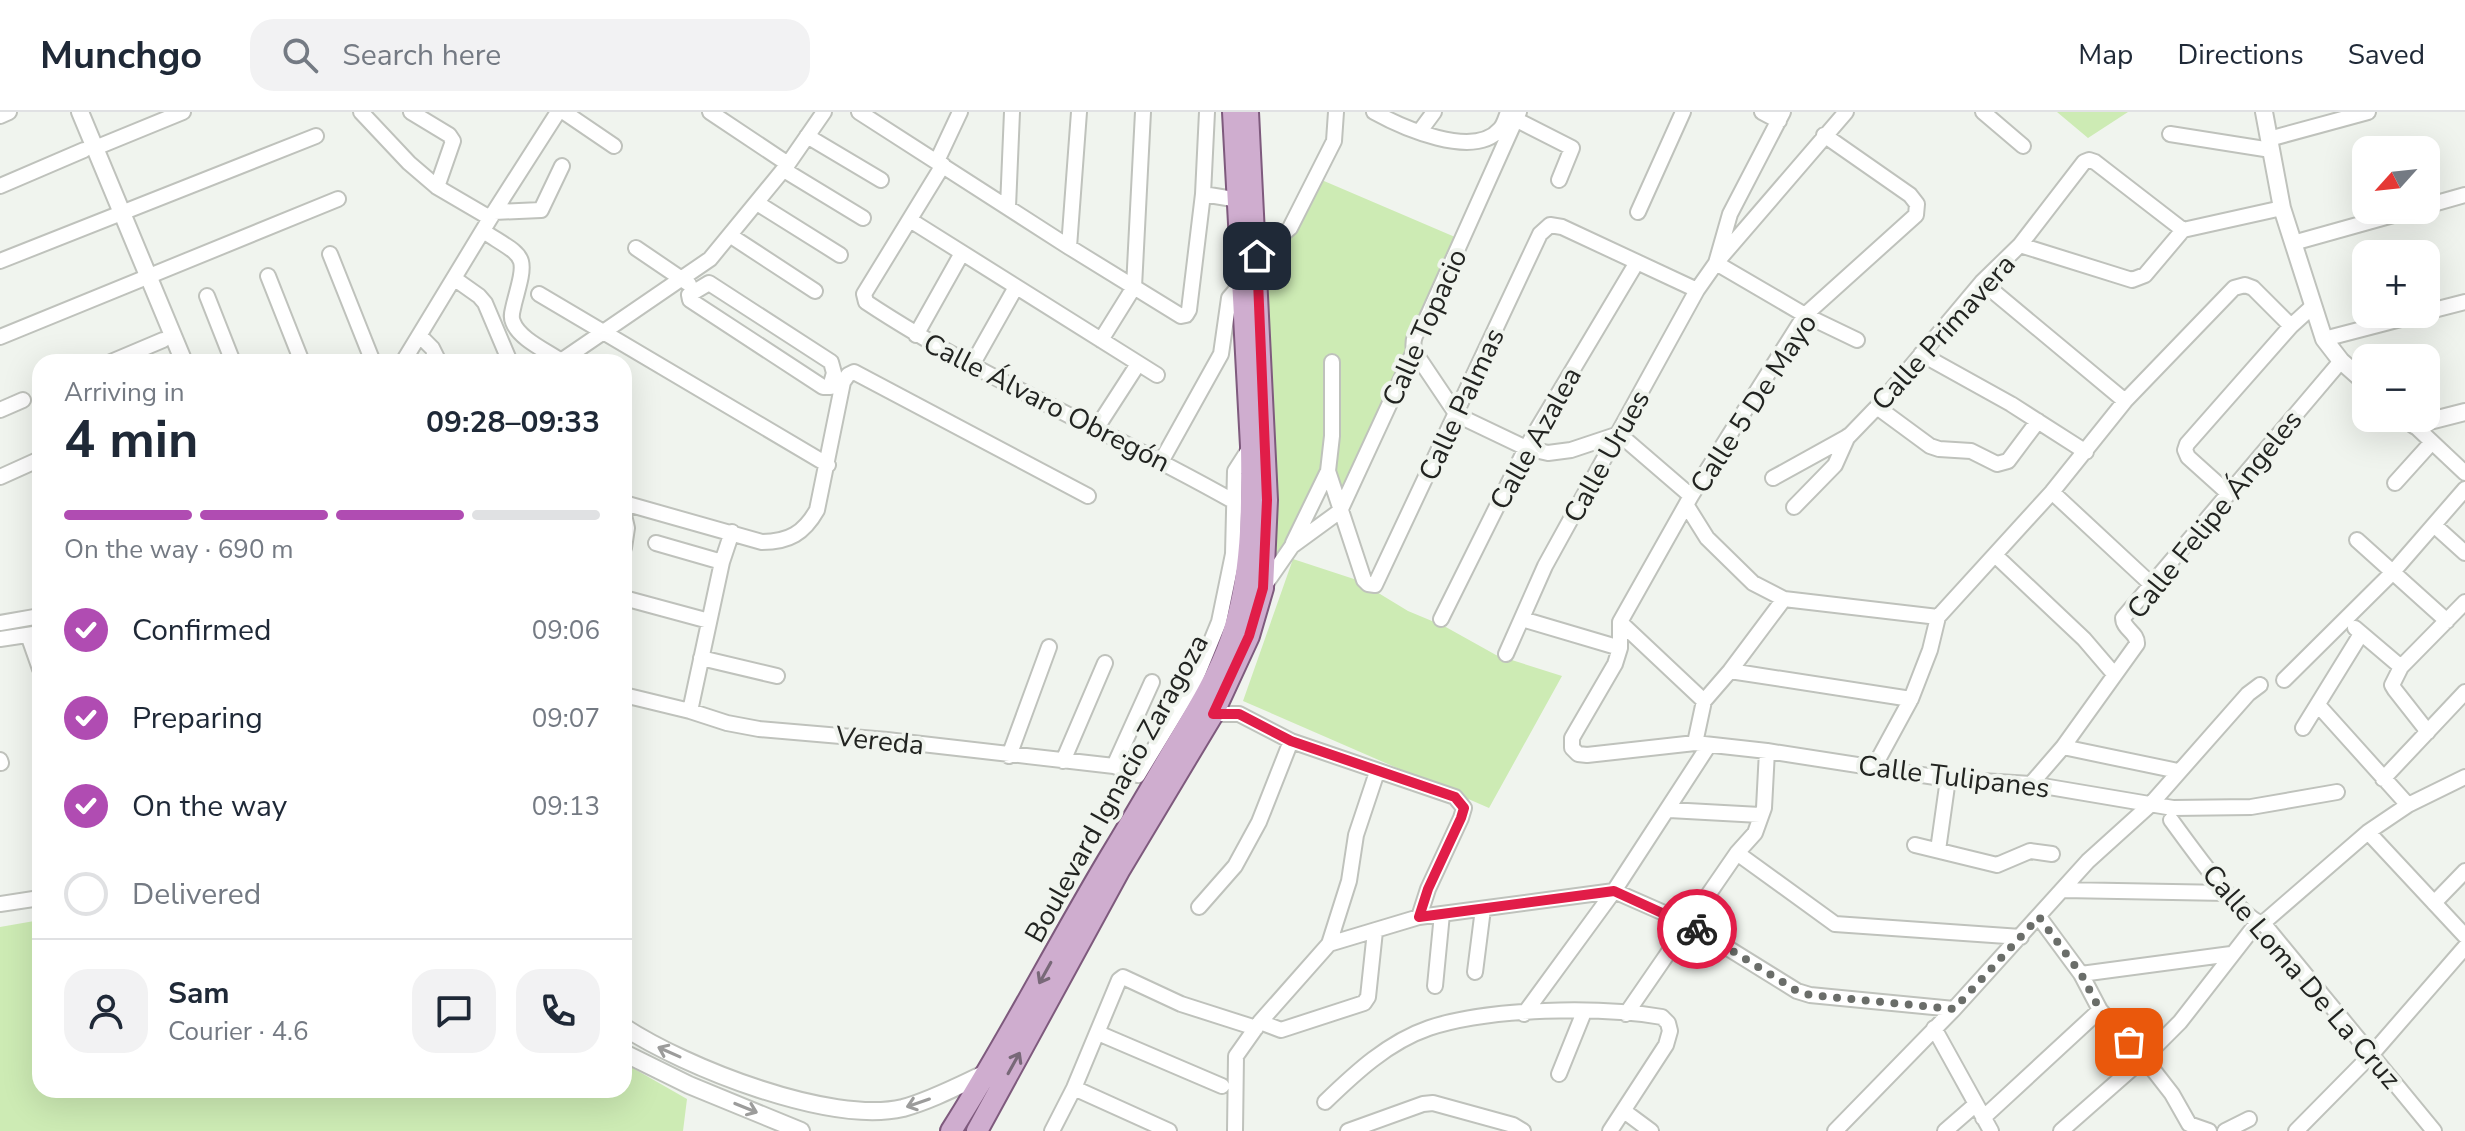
<!DOCTYPE html>
<meta charset="utf-8">
<style>
:root{--surface:#fff;--page:#f2f2f3;--text:#1f2937;--muted:#747a83;--line:#e0e1e3;--accent:#b04cb2}
body{margin:0;font-family:"Nunito Sans",sans-serif;background:var(--page);color:var(--text);height:100vh;display:flex;flex-direction:column;font-size:30px;white-space:nowrap}
*{box-sizing:border-box;margin:0}
p{font-size:26px;color:var(--muted)}
.icon{flex:none;width:44px;height:44px;fill:none;stroke:currentColor;stroke-width:2;stroke-linecap:round;stroke-linejoin:round}
.map{position:relative;flex:1;overflow:hidden}
.sheet{position:absolute;left:32px;top:242px;width:600px;height:744px;display:flex;flex-direction:column;background:var(--surface);border-radius:24px;box-shadow:0 8px 32px #0002}
.sheet>*{flex:none}
.needle{width:52px;rotate:243deg}
.fabs{position:absolute;left:2352px;top:24px;display:grid;gap:16px}
.fabs a{display:grid;place-items:center;width:88px;height:88px;border-radius:16px;background:var(--surface);box-shadow:0 8px 32px #0002;font-size:40px}
.pin{position:absolute;display:grid;place-items:center;width:68px;height:68px;color:#fff;margin:-34px;border-radius:16px;box-shadow:0 4px 12px #0006}
.courier{position:absolute;display:grid;place-items:center;width:80px;height:80px;margin:-40px;border:6px solid #e11d48;border-radius:50%;background:#fff;color:#222;box-shadow:0 2px 10px #0007}
.headline em{font-style:normal;font-weight:700}
.headline div{display:flex;flex-direction:column-reverse}
.headline{display:flex;align-items:center;justify-content:space-between;height:136px;padding:0 32px}
h1{font-size:52px;font-weight:700;line-height:60px}
.bar{display:grid;grid-template-columns:repeat(4,1fr);gap:12px 8px;align-content:center;height:96px;padding:0 32px}
.bar i{height:10px;border-radius:6px;background:var(--line)}
.bar .current{background:var(--accent)}
.bar p{grid-column:span 4}
.line{display:flex;align-items:center;gap:20px;padding:0 32px;border-top:2px solid var(--line)}
.line div{flex:1}
.round{display:grid;place-items:center;flex:none;width:84px;height:84px;border-radius:24px;background:var(--page)}
ol{padding:0 32px;list-style:none}
li{display:flex;align-items:center;gap:24px;height:88px}
li p{margin-inline-start:auto}
li .icon{padding:8px;border-radius:50%;background:var(--accent);color:#fff;stroke-width:4}
li:last-child{color:var(--muted)}
li i{width:44px;height:44px;border:4px solid var(--line);border-radius:50%}
header{display:flex;align-items:center;gap:48px;box-sizing:border-box;height:112px;padding:0 40px;background:var(--surface);border-bottom:2px solid var(--line)}
header strong{font-size:38px}
nav{display:flex;gap:44px;margin-inline-start:auto;font-size:28px}
.search{width:560px;height:72px;background:var(--page);display:flex;align-items:center;gap:20px;box-sizing:border-box;padding:0 28px;border-radius:24px;color:var(--muted);font-size:30px}
.map>svg:first-child{display:block}
.green{fill:#cdebb4}
.lines{fill:none;stroke-linecap:round;stroke-linejoin:round}
.minor-casing{stroke:#bfc2bc;stroke-width:18}
.tertiary-casing{stroke:#bfc2bc;stroke-width:20}
.primary-casing{stroke:#7e5a7d;stroke-width:24}
.minor{stroke:#fff;stroke-width:14}
.tertiary{stroke:#fff;stroke-width:16}
.primary{stroke:#cfadcf;stroke-width:20}
.oneway{stroke:#786878}
.oneway2{stroke:#9c9c9b}
.done{stroke:#6a6d69;stroke-width:8;stroke-dasharray:0 14.4}
.route{stroke:#e11d48;stroke-width:10}
.labels{text-anchor:middle;stroke-width:8;stroke-linejoin:round;paint-order:stroke}
.street-label{font-size:28px;fill:#222421;stroke:#f0f4ee}
</style>
<header>
<strong>Munchgo</strong>
<div class="search"><svg class="icon" aria-label="search" viewBox="0 0 24 24"><circle cx="10" cy="10" r="6"/><path d="M15 15l6 6"/></svg>Search here</div>
<nav><a>Map</a><a>Directions</a><a>Saved</a></nav>
</header>
<div class="map">
<svg width="2465" height="1019" viewBox="0 0 2465 1019">
<rect width="100%" height="100%" fill="#f0f4ee"/>
<path class="green" d="M2057,0H2128L2088,26Z
M1317,66L1462,128L1337,390L1328,360L1272,452L1257,144L1279,143Z
M1293,447L1357,468L1408,499L1444,514L1496,543L1562,564L1489,696L1243,589Z
M40,808V978H624V951L687,987L683,1019H0V815Z"/>
<g class="lines">
<g class="minor-casing">
<path id="minor" d="M361,0L409,51L437,75L490,106
M411,0L449,23L453,29L437,75
M564,0L614,34
M710,0L788,52
M859,0L1069,135L1181,204L1186,203L1189,198L1203,82L1207,0
M1374,0C1401,15 1474,48 1500,17C1504,13 1506,5 1508,0
M1762,0L1779,9
M1783,0L1730,102L1716,151L1805,203L1857,228
M1983,0L2023,34
M0,4L9,0
M1517,8L1572,36L1559,68
M1420,19L1434,0
M2170,22L2271,38
M1824,23L1910,83L1917,92L1916,103L1805,203L1691,384L1620,510V536L1615,552L1576,619L1572,626V636L1578,642L1587,643L1695,631L1767,639L1948,667L2031,672L2173,696L2251,695L2337,680
M807,24L881,68
M2269,27L2368,0
M95,36L183,0
M937,49L960,0
M943,53L864,182L866,190C982,267 1112,320 1233,389
M784,58L863,106
M0,74L84,38
M1203,82L1239,88
M757,91L840,143
M2426,94L2465,83
M1008,95L1012,0
M494,100L541,98L562,54
M1638,100L1683,0
M910,108L1157,263
M2183,118L2282,96
M483,119C526,147 528,140 514,192C513,198 510,204 513,210C519,227 547,239 561,249
M731,124L815,179
M2293,131L2411,98
M2020,133L2132,168L2145,163L2183,118
M1069,135L1079,0
M636,136L689,172
M330,142L373,250
M1257,144L1290,116L1334,29L1336,0
M0,149L316,24
M268,164L302,250
M455,167L479,184L485,191L510,250
M1982,170L2125,289
M709,171L831,250L834,261L830,275H823L690,188L689,183Z
M539,182L828,353
M207,184L233,250
M2426,200L2465,190
M916,223L962,141
M420,224L432,236L439,250
M0,225L338,87
M2324,227L2420,202
M1101,228L1134,175L1143,0
M1414,239L1457,303L1526,336L1548,341L1571,338L1619,322L1691,384
M1921,242L2011,292L2086,340
M561,249L710,147L788,52L824,0
M111,250L163,228
M403,250L494,100L558,0
M1332,250V324L1328,359L1364,468L1368,472L1375,473L1540,122L1550,113L1562,115L1697,178
M972,253L1016,175
M1877,295L1930,334L1939,337L1971,339L1997,352L2008,349L2038,309
M0,298L23,288
M2414,313L2465,361
M1096,317L1138,252
M1162,348L1221,242L1229,186L1242,171
M0,365L40,347
M1773,366L1849,324L1877,295L1982,170L2020,133L2084,50L2089,48L2095,50L2183,118
M2395,371L2432,330
M2052,380L2151,472
M2228,381L2188,345L2185,338L2187,332L2291,214L2313,194
M624,391L762,430C789,430 804,421 817,398L843,270L848,263L854,260L1088,384
M1687,394L1707,426L1753,471L1784,487L1938,505
M1794,395L1835,353L1848,324
M624,403L627,416L624,436
M2434,413L2465,441
M2357,428L2447,509
M656,431L722,450
M1293,431L1328,359
M1995,443L2084,527L2114,562
M1265,473L1292,434L1340,399L1414,239C1412,227 1415,221 1424,212L1519,0
M624,486L709,509
M1441,507L1526,336L1637,150
M1522,507L1620,536
M1620,510L1704,589
M0,511L40,504
M2355,516L2401,555
M28,523L40,557
M0,527L40,521
M1506,542L1545,454L1697,178L1716,151L1846,0
M701,546L777,564
M1730,559L1911,587
M2284,568L2392,461L2465,377
M624,583L690,599L727,611L759,617L887,628L1114,654L1138,663L1194,571L1219,510L1233,442L1235,359L1251,334
M2318,593L2408,693
M690,599L722,450L732,420
M1213,602H1239L1291,629L1455,685L1464,696L1461,706L1428,777L1419,805
M2303,616L2361,522
M2428,620L2395,578L2392,573L2401,555L2465,490
M1695,631L1704,589L1730,559L1784,487
M2063,635L2178,659
M1009,644L1049,535
M0,648L1,651
M1063,649L1105,551
M1114,654L1152,570
M1874,655L1911,587L1930,538L1938,505L2052,380L2125,289L2234,176L2245,173L2253,176L2291,214
M2383,667L2465,580
M2031,672L2063,635L2137,532C2138,521 2123,517 2123,506L2341,249
M1669,698L1760,703
M2171,708C2186,728 2243,810 2263,811L2434,1019
M2368,720L2465,824
M1915,733L1997,753L2030,739L2052,742
M1938,738L1948,667
M1737,741L1835,812L2021,825
M2063,778L2227,781
M2434,791L2465,759
M0,792L40,786
M1199,795L1235,754L1259,710L1291,629
M2039,805L2081,862L2100,898L2144,946L2172,982L2189,1012L2209,1019
M2263,811L2368,720L2408,693L2465,665
M1329,832L1419,805L1614,779L1689,812L1797,879L1810,883L1954,897
M1475,860L1483,797
M2081,862L2231,842
M1435,874L1442,802
M1524,902L1614,779L1709,633
M1626,902L1737,741L1755,721L1764,696L1767,639
M1260,910L1281,918L1364,891L1368,885L1375,819
M1934,916L1991,1019
M1098,921L1222,974
M1559,962L1584,900
M1074,976L1169,1019
M1325,990C1355,961 1388,930 1429,916C1490,896 1599,894 1662,905L1668,911L1670,919L1666,933L1610,1019
M1624,999L1651,1019
M1983,1006L2100,898
M1052,1019L1074,976L1119,868L1123,865L1181,892L1256,916
M1235,1019L1236,944L1260,910L1329,832L1349,769L1356,723L1377,660
M1348,1019L1423,992L1433,991L1513,1013L1523,1019
M1835,1019L1954,897L2088,749L2150,693L2248,582L2260,573
M1945,1019L1976,992
M2061,1019L2144,946L2180,910L2257,811
M2225,1019L2249,1007
M2296,1019L2372,942L2465,835"/>
</g>
<g class="tertiary-casing">
<path id="tertiary" d="M80,0L184,250
M2264,0L2282,96L2324,227L2341,249L2366,271
M2406,306L2414,313L2465,300
M624,915C685,955 830,1013 903,996C932,988 960,973 988,960
M624,941L689,973L801,1019"/>
</g>
<g class="primary-casing">
<path id="primary" d="M951,1019C1007,931 1054,839 1107,750C1130,712 1153,673 1175,635C1196,600 1218,565 1231,527C1252,466 1252,398 1251,334L1233,0
M977,1019L1120,757L1213,602L1249,524L1263,476L1267,388L1248,0"/>
</g>
<use href="#minor" class="minor"/>
<use href="#tertiary" class="tertiary"/>
<use href="#primary" class="primary"/>
</g>
<defs><path id="oneway-shaft" d="M-6 0H5M1.5-3L5.5 0L1.5 3" fill="none" stroke-width="1.6" stroke-linecap="round" stroke-linejoin="round" transform="scale(2)"/></defs>
<g class="oneway">
<use href="#oneway-shaft" transform="translate(1045 861) rotate(119)"/>
<use href="#oneway-shaft" transform="translate(1014 951) rotate(-61)"/>
</g>
<g class="oneway2">
<use href="#oneway-shaft" transform="translate(669 940) rotate(-156)"/>
<use href="#oneway-shaft" transform="translate(918 991) rotate(161)"/>
<use href="#oneway-shaft" transform="translate(746 996) rotate(22)"/>
</g>
<g class="lines">
<path class="done" d="M1697,817L1797,879L1810,883L1954,897L2039,805L2081,862L2100,898L2129,930"/>
<path class="route" d="M1257,144L1267,388L1263,476L1249,524L1213,602H1239L1291,629L1455,685L1464,696L1461,706L1428,777L1419,805L1614,779L1697,817"/>
</g>
<g class="labels">
<g class="street-label">
<text transform="translate(1424 215) rotate(-66)" y="10">Calle Topacio</text>
<text transform="translate(1943 220) rotate(-48)" y="10">Calle Primavera</text>
<text transform="translate(1047 290) rotate(27)" y="10">Calle Álvaro Obregón</text>
<text transform="translate(1753 291) rotate(-57)" y="10">Calle 5 De Mayo</text>
<text transform="translate(1461 292) rotate(-65)" y="10">Calle Palmas</text>
<text transform="translate(1535 326) rotate(-61)" y="10">Calle Azalea</text>
<text transform="translate(1606 344) rotate(-61)" y="10">Calle Urues</text>
<text transform="translate(2214 402) rotate(-51)" y="10">Calle Felipe Ángeles</text>
<text transform="translate(880 628) rotate(6)" y="10">Vereda</text>
<text transform="translate(1954 664) rotate(7)" y="10">Calle Tulipanes</text>
<text transform="translate(1116 676) rotate(-61)" y="10">Boulevard Ignacio Zaragoza</text>
<text transform="translate(2302 864) rotate(49)" y="10">Calle Loma De La Cruz</text>
</g>
</g>
</svg>
<div class="fabs">
<a><svg class="needle" viewBox="-14 -14 28 28"><path d="M0-13l5 13h-10z" fill="#e53935"/><path d="M0 13l5-13h-10z" fill="#747a83"/></svg></a>
<a>+</a>
<a>−</a>
</div>
<div class="pin" style="left:2129px;top:930px;background:#ea580c"><svg class="icon" aria-label="bag" viewBox="0 0 24 24"><path d="M5 8h14l-1 12H6zM9 8a3 3 0 0 1 6 0"/></svg></div>
<div class="pin" style="left:1257px;top:144px;background:#1f2937"><svg class="icon" aria-label="home" viewBox="0 0 24 24"><path d="M3 11l9-7 9 7M6 9v11h12V9"/></svg></div>
<div class="courier" style="left:1697px;top:817px"><svg class="icon" aria-label="bike" viewBox="0 0 24 24"><circle cx="6" cy="16" r="4"/><circle cx="18" cy="16" r="4"/><path d="M6 16l4-8h5l3 8M10 8l3 8H6M13 5h3"/></svg></div>
<section class="sheet">
<div class="headline"><div><h1>4 min</h1><p>Arriving in</p></div><em>09:28–09:33</em></div>
<div class="bar"><i class="current"></i><i class="current"></i><i class="current"></i><i></i><p>On the way · 690 m</p></div>
<ol>
<li><svg class="icon" aria-label="check" viewBox="0 0 24 24"><path d="M5 12l5 5 9-10"/></svg>Confirmed<p>09:06</p></li>
<li><svg class="icon" aria-label="check" viewBox="0 0 24 24"><path d="M5 12l5 5 9-10"/></svg>Preparing<p>09:07</p></li>
<li><svg class="icon" aria-label="check" viewBox="0 0 24 24"><path d="M5 12l5 5 9-10"/></svg>On the way<p>09:13</p></li>
<li><i></i>Delivered</li>
</ol>
<div class="line" style="height:144px"><a class="round"><svg class="icon" aria-label="person" viewBox="0 0 24 24"><circle cx="12" cy="8" r="4"/><path d="M4 21q1-7 8-7t8 7"/></svg></a><div><b>Sam</b><p>Courier · 4.6</p></div><a class="round"><svg class="icon" aria-label="chat" viewBox="0 0 24 24"><path d="M4 5h16v11H9l-5 4z"/></svg></a><a class="round"><svg class="icon" aria-label="phone" viewBox="0 0 24 24"><path d="M5 4h4l2 5-3 2q2 4 5 5l2-3 5 2v4C11 20 4 13 5 4z"/></svg></a></div>
</section>
</div>
